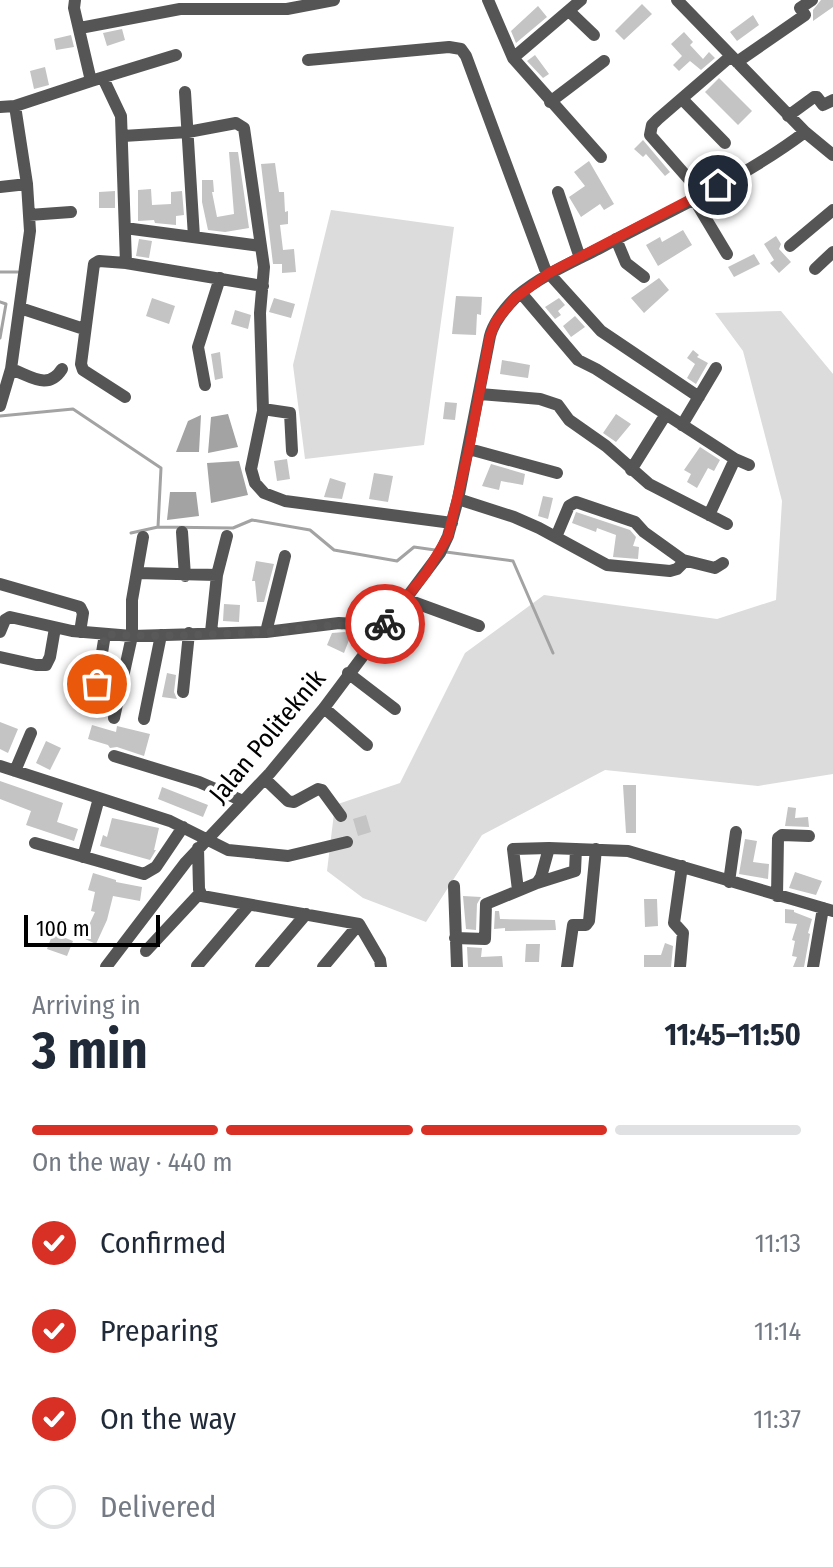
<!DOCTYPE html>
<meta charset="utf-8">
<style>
:root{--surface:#fff;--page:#f2f2f3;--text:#1f2937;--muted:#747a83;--line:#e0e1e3;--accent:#d93025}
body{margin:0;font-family:"Fira Sans Condensed",sans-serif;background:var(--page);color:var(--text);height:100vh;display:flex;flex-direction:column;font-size:30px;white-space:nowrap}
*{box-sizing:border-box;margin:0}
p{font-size:26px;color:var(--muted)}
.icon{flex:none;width:44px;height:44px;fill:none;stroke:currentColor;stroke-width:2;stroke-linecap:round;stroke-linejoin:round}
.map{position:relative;height:967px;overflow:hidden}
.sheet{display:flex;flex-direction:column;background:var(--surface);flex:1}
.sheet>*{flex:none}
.scale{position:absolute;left:24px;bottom:20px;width:136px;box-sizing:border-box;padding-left:8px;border:4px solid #000;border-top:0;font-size:22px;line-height:28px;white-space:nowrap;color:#000;-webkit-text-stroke:6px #fff;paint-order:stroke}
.pin{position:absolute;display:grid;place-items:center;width:68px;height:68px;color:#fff;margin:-34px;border:4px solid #fff;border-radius:50%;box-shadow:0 2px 8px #0007}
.courier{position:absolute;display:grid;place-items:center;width:80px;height:80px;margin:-40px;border:6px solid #d93025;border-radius:50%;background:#fff;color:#222;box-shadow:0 2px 10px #0007}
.summary em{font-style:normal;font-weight:700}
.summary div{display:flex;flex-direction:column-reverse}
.summary{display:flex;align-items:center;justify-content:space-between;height:136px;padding:0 32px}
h1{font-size:52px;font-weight:700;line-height:60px}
.bar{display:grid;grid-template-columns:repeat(4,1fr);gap:12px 8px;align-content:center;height:96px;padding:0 32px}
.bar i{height:10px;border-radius:6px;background:var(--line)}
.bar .on{background:var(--accent)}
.bar p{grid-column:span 4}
ol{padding:0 32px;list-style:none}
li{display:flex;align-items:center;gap:24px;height:88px}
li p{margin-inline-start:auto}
li .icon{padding:8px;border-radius:50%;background:var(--accent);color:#fff;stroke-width:4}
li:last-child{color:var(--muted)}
li i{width:44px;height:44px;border:4px solid var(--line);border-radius:50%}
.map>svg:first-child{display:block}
.green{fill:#dcdcdc}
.water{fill:#a3a3a3}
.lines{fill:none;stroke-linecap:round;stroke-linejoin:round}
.stream{stroke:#a3a3a3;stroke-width:3}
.building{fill:#c4c4c4}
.minor{stroke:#555;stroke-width:12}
.done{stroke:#595959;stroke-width:8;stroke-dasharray:0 14.4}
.route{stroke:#d93025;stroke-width:10}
.labels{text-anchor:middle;stroke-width:8;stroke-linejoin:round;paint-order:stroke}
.street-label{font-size:26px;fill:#000;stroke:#fff}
</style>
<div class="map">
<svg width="833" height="967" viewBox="0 0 833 967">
<rect width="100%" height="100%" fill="#fff"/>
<path class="green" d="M331,210L454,227L424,445L305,459L293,365Z
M781,311L833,374V774L758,786L605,770L482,835L426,922L363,898L327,871L335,805L400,783L465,653L544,595L717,619L776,600L782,501L743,351L715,313Z"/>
<path class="water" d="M228,414L238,447L208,453L211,417Z
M201,415L199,452H176L188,421Z
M239,461L248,495L211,503L207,463Z
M170,492H196L199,516L167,520Z"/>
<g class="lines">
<path class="stream" d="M0,272H18
M0,302L6,304L0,338
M0,416L73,409L161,468L158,527
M131,533L158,527L233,528L252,520L310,530L334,550L397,561L414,547L435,550
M446,552L513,561L553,653"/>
</g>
<path class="building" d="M821,0H833V7L813,21V10Z
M642,4L652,14L624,40L615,31Z
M538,6L547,17L516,43L511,31Z
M753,15L759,25L737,41L730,32Z
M122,29L125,40L107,46L103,33Z
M684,32L693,42L690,45L703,59L709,52L715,58L701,70L690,61L679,71L673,65L682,56L671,44Z
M71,35L74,47L56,50L54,39Z
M535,55L549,74L543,78L527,61Z
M45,67L49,85L34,89L30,71Z
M719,78L752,111L738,125L705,92Z
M643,140L670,172L665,176L646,154L643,157L634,149Z
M229,152H238L249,228L225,232L208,230L202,202V180H213L214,192H212L217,217L234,214Z
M589,161L614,204L604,210L600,204L581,217L569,197L585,186L574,172Z
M275,163L279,192H284L285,212L288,211V224L280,225L283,250L294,249L296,272L282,273V264H273L261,164Z
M151,189L152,205L171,204V192L182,191L184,215L176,216V225L155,223L154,220L138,221V190Z
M115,191V208H99V192Z
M683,230L692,245L658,266L646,245L660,237L662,242Z
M776,236L781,244L779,249L791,262L779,273L770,263L774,260L764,244Z
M139,239L152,241L149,258L136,256Z
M754,254L760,264L734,277L728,267Z
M659,278L669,290L644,313L631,298Z
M456,296L482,297L481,315L477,314L476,335L452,334Z
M152,298L175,306L169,324L146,316Z
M274,298L295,304L291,318L269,312Z
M559,298L565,305L558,311L561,315L555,319L545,307Z
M235,310L251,315L248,329L231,324Z
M575,316L585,327L571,337L563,326Z
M693,350L699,355L697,357L708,363L696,384L687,378L695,364L687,358Z
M220,352L223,378L215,380L211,354Z
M502,360L530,365L528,378L500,374Z
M445,402L457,403L455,420L443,419Z
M616,414L631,424L616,442L603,433Z
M700,447L720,460L714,471L708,468L697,488L687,482L691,474L684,470Z
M287,459L290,479L277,481L274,461Z
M491,464L525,474L523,485L501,481L499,490L482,486Z
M374,473L393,476L388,502L369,499Z
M330,478L346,483L342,499L324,497Z
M543,496L553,498L548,519L538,516Z
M576,512L630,530L636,537L633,546L639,547L638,559L613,557L616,535L597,528L596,532L572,523Z
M256,561L274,564L264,602H257L255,581H252Z
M224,604L240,605L239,622L223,621Z
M345,632L351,635L344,653L327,645L332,633Z
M167,673L176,675L174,692L177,699L162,697Z
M0,722L18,729L8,753L0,749Z
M92,725L116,732L117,726L150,734L144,756L117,747L110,748L108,745L88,739Z
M46,741L61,748L50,770L36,763Z
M0,781L63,803L57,822L78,829L74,841L26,825L31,811L0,799Z
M623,785H636V833H626Z
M162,787L208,805L203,817L158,799Z
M788,807L796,808L795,818L808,817L809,827L785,826Z
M366,815L371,832L358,836L353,819Z
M112,818L159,828L154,850H156L150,860L100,846L103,835L107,837Z
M745,839L757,841L753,862L769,864L768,879L739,874Z
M795,872L822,881L816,895L789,888Z
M93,873L116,880V882L142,887L140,901L113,896L107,920L96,944L83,938L95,912L91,911L95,892L88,890Z
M463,896L481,897L477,904L476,930L466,929Z
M644,899H657L658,926L645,927Z
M785,909L794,910V912L812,919L808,933L810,934L804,967H793L797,957L792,956L795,941L792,940L797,924L785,923Z
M495,911H499L500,919L555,920L556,930L505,931V928L494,929Z
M53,933L73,941L67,956L47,949Z
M665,943L673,946L671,967H644V955H661Z
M526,944H540L539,962H525Z
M467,947L482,948L481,957L502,956L503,967H468Z"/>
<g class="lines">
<path class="minor" d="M75,0L74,8L91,81L176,55
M488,0L513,58L601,157
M677,0L805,132L833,155
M569,11L594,35
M80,28L180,9H287L334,0
M513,58L581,0
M308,60L449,47L461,49L466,56L545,269L601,331L699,397
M737,62L805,15L800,8L812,0
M103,78L121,116L126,263L263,286
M185,92L194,237
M682,99L725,143
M550,102L604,61
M0,107L15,106L91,81
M788,116L814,97H817L823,105L833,100
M123,136L188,132L236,123L244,128L264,267L260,313L263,411L251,469L255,483L264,493L285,501L452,523
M0,187L27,184
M558,192L580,258
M702,194L650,135L652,125L658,119L731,56
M694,199L727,254
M29,215L71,212
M125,228L261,246
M616,239L626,263L644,277
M790,246L833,210
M815,269L833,252
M521,293L578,360L596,369L735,459L749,465
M20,308L84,329
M11,369C31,376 48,391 62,369
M205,385L198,347L220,278
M480,394L540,399L558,405L569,420L606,446L649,484L727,524
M125,397L83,370L81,364L94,264L99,261L126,263
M0,406L11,369L30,231L27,184L15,106
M263,409L290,413L292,451
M682,425L716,368
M469,449L557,473
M631,470L666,414
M458,499L514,517L539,528L607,565L670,571L677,569L685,561
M709,515L735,459
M182,532L185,576
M556,537L569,506L576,502L635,522L644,532L683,560L715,568L723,563
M137,573L217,575
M0,584L80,607L83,613L80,632
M405,599L479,626
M0,632L5,620L10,617L72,631L132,636L266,632L339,623L356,624L381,630
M211,632L217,575L227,536
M266,632L285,556
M0,657L36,665H46L50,657L55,628
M348,673L395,709
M183,692L189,633
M324,708L367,745
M93,709L105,634
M114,718L132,636V600L143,537
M144,719L161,635
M114,756L199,782L243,801
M0,766L170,821L228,850L288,856L347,842
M15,771L31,733
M265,779L288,801L294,802L318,789L322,790L341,816
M35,843L144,874L156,867L183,827
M198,848L199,889L202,896L359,924L380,960L381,967
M83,857L99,798
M729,882L736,832
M537,883L575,871L576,849
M454,886L457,967
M518,890L513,849L549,848
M777,896L778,838L782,835L809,836
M455,938L485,939L486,904L537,883L541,877L549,848L628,851L833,911
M146,951L200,893
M197,966L248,906
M106,967L186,862L270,773L324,708L440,553L448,536L458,499L490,336C494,321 506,307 517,296C542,275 573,262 602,247C670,210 743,179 805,132
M261,967L306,914
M323,967L359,924
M567,967L573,925H586L589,921L596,849
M680,967L683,933L674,923L682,866
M813,967L823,908"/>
</g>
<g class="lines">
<path class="done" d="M97,684L105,634C158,638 212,634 265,632C306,630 341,619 381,630L385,624"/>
<path class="route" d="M385,624L426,573L448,536L469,449L490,336L496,321L515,298L549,273L718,185"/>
</g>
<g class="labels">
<g class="street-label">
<text transform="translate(267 736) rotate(-50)" y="9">Jalan Politeknik</text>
</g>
</g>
</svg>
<div class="scale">100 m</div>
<div class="pin" style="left:97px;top:684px;background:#ea580c"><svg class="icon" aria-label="bag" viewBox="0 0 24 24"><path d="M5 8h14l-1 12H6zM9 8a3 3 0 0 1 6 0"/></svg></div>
<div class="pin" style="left:718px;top:185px;background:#1f2937"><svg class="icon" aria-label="home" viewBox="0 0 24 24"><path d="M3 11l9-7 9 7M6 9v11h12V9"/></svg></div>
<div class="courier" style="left:385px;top:624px"><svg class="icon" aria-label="bike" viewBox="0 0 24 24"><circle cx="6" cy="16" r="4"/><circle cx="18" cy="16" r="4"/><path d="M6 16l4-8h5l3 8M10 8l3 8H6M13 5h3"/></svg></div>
</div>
<section class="sheet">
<div class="summary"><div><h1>3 min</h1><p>Arriving in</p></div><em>11:45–11:50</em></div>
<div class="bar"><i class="on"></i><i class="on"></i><i class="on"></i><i></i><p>On the way · 440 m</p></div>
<ol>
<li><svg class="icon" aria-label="check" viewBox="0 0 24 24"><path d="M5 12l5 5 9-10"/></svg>Confirmed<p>11:13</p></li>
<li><svg class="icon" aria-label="check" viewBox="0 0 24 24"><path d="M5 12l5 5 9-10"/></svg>Preparing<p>11:14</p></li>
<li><svg class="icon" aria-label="check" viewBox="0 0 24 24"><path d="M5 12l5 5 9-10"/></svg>On the way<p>11:37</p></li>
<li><i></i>Delivered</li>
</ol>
</section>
